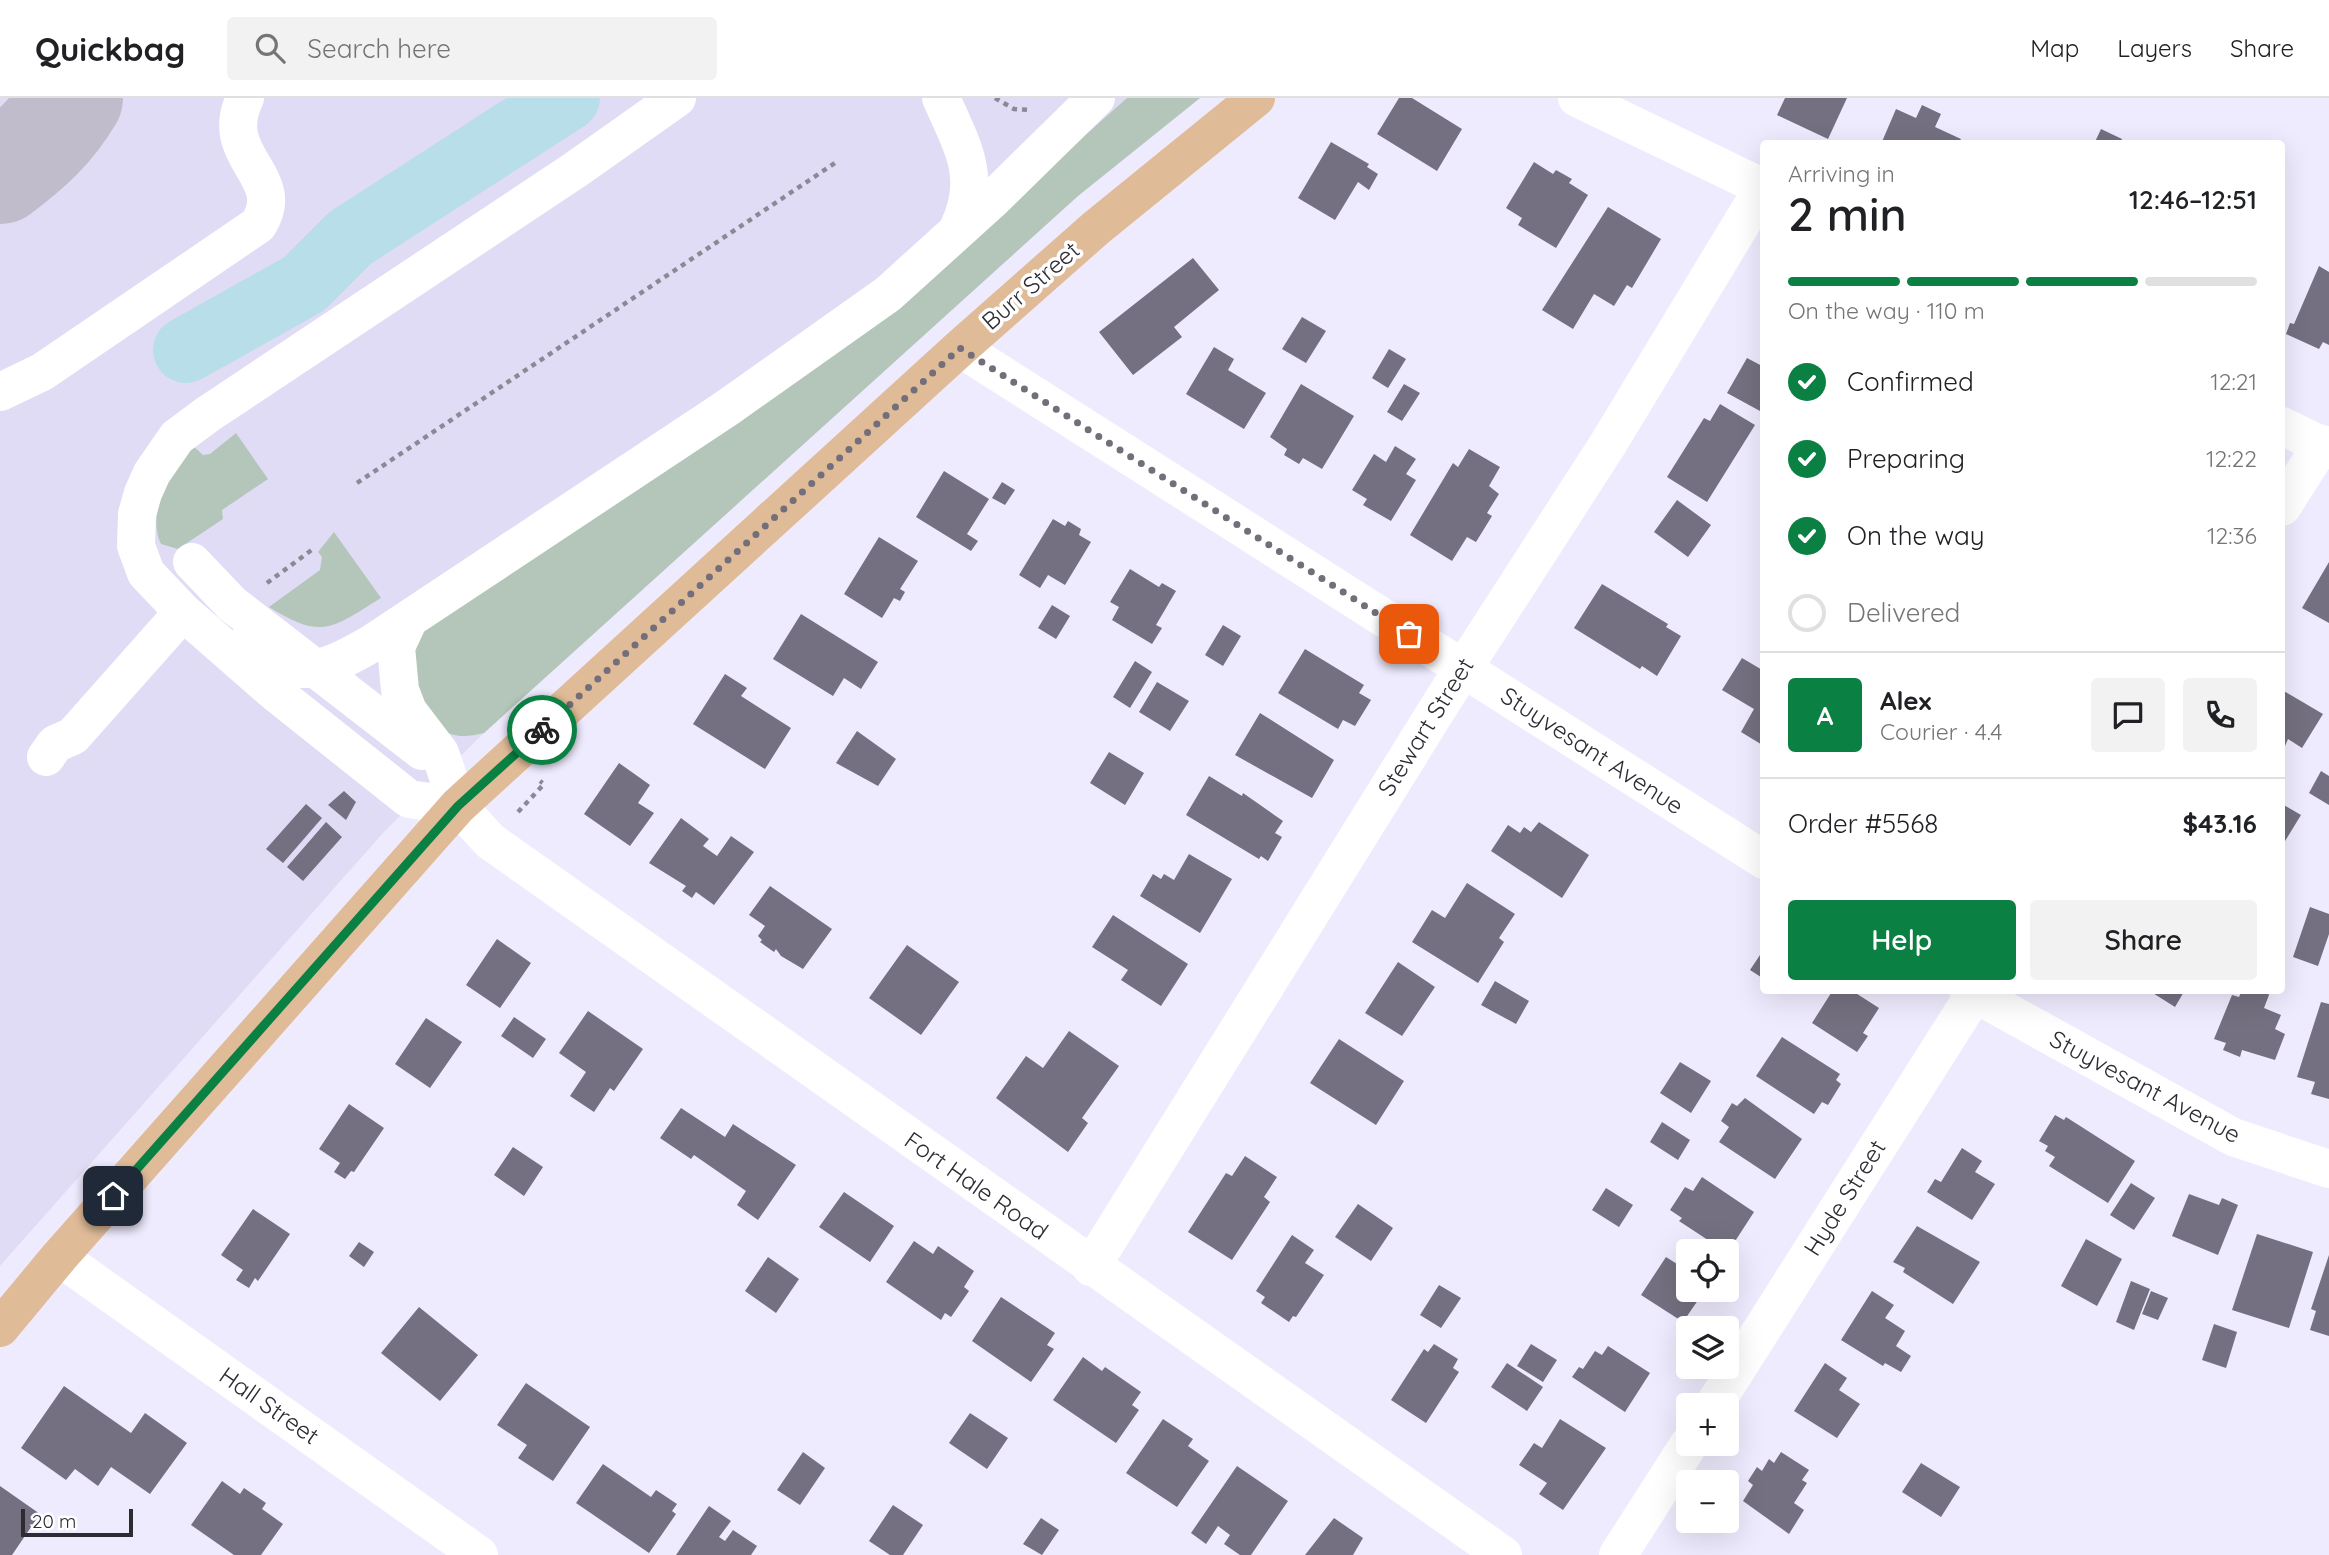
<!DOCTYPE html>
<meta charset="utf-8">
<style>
:root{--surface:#fff;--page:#f2f2f2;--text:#202124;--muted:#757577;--line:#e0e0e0;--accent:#0b8043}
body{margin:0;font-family:Quicksand,sans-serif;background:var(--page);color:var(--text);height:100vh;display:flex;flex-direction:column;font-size:26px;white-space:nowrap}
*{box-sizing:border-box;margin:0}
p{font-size:23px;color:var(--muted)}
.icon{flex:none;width:38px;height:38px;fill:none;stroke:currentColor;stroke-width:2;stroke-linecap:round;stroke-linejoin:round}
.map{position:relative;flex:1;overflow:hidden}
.sheet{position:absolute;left:1760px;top:42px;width:525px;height:854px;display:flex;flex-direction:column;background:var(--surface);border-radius:7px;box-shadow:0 7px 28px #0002}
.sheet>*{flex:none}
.tools{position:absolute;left:1676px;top:1141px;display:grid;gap:14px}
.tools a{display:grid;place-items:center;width:63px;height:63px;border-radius:7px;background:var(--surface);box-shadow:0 7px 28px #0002;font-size:35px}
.scale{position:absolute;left:21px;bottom:18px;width:112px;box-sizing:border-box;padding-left:7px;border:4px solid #2e2c33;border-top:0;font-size:19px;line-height:24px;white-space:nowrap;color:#2e2c33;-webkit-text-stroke:5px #fff;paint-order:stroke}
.pin{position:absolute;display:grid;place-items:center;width:60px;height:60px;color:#fff;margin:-30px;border-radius:14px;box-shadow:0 4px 10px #0006}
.courier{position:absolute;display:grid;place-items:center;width:70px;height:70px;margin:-35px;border:5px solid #0b8043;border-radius:50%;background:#fff;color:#222;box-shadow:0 2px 9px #0007}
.overview em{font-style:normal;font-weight:600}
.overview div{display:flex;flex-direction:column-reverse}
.overview{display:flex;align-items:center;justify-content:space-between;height:119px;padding:0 28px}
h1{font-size:46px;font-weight:600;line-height:52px}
.bar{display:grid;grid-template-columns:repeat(4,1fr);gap:10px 7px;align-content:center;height:84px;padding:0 28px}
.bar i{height:9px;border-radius:5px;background:var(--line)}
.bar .selected{background:var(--accent)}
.bar p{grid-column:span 4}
.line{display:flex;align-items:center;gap:18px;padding:0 28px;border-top:2px solid var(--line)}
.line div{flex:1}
.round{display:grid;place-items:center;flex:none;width:74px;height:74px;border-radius:7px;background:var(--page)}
ol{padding:0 28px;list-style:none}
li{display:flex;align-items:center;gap:21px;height:77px}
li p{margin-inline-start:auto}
li .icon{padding:7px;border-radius:50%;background:var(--accent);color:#fff;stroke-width:4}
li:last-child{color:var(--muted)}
li i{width:38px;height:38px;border:4px solid var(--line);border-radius:50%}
.primary-button{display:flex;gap:14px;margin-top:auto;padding:14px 28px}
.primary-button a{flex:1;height:80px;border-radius:7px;background:var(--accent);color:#fff;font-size:28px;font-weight:600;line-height:80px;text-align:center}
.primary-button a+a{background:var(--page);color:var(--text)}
header{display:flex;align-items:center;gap:42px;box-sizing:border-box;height:98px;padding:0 35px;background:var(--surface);border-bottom:2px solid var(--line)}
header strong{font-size:33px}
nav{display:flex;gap:38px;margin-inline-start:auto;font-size:24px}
.search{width:490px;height:63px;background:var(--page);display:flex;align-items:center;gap:18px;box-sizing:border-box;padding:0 24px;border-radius:7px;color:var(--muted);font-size:26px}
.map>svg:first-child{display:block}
.built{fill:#e1dcf5}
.green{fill:#b3c6b9}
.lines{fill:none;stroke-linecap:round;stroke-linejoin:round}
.river{stroke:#b8deea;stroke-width:66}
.taxiway{stroke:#c0bccc;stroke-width:102}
.building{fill:#747081}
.path{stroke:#8c8996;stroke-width:4.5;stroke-dasharray:5 5;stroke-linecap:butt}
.minor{stroke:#fff;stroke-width:38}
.major{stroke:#e0bb98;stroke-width:38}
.done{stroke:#726f7a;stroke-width:7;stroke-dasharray:0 12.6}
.route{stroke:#0b8043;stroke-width:9}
.labels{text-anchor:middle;stroke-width:7;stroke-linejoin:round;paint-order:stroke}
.street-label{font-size:24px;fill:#2e2c33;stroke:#fff}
</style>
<header>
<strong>Quickbag</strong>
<div class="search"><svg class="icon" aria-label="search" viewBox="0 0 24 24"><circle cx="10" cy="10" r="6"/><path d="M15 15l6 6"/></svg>Search here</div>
<nav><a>Map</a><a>Layers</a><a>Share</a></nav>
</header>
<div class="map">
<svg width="2329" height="1457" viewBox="0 0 2329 1457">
<rect width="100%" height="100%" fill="#efebfe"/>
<path class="built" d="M0,0H1200L1078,98L484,635L383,735L0,1168Z"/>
<path class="green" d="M1127,0H1200L1078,98L484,635C448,645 431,630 420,597C417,589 411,579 410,571C408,555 419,538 428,526L879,221Z
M236,335L268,381L222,412L223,421L178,451L161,446C145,414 174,372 191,346L203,357L210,356Z
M334,434L381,500C331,531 322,542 269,509L320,472L322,459L318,454Z"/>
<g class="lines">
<path class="river" d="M186,252L304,186L350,140L567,0"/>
<path class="taxiway" d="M0,75C30,53 53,32 72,0"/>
</g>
<path class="building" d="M1399,0H1412L1462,31L1437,73L1377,36Z
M1785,0H1847L1828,41L1777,17Z
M1922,7L1941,16L1935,29L1961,41L1958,46H1881L1896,11L1916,20Z
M2101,31L2122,41L2120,46H2094Z
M1331,44L1369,66L1367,69L1378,76L1369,92L1358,84L1335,122L1298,100Z
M1534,64L1553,76L1556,72L1572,81L1569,85L1588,97L1556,150L1518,127L1522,120L1506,110Z
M1608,109L1661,141L1632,190L1627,187L1614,208L1594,196L1573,231L1542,212Z
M1193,160L1219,192L1174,229L1182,239L1133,277L1099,234Z
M2319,168L2329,174V247L2323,244L2319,251L2286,236L2290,225L2294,226Z
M1302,219L1326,233L1306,265L1282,251Z
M1214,249L1234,261L1228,272L1266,295L1244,331L1186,296Z
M1389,251L1406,261L1388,290L1372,280Z
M1747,260L1764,269V305L1760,313L1727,295Z
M1301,286L1354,318L1322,371L1303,360L1299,366L1284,357L1287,351L1270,339Z
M1404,286L1420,295L1402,323L1387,314Z
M1720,306L1755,327L1707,404L1667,379L1704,320L1710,323Z
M1395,348L1416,361L1406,376L1416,382L1391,423L1363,407L1367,401L1352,392L1374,356L1386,364Z
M1469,351L1500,369L1489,388L1499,396L1487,415L1492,418L1476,444L1467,439L1452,463L1410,437L1453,365L1458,369Z
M944,373L989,401L967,436L978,443L971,453L916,419Z
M1002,384L1015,392L1005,407L992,400Z
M1677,402L1711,427L1688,459L1654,434Z
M1053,421L1065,428L1068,423L1081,431L1079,437L1091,444L1065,487L1048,477L1040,490L1019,477Z
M879,439L918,463L900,491L905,494L900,503L894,500L882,520L844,496Z
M2329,464V525L2302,510Z
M1130,471L1159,489L1162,485L1176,493L1156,527L1162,530L1152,546L1112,522L1119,509L1110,504Z
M1602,486L1668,526L1666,529L1681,538L1657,578L1642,568L1640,571L1574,530Z
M1052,507L1070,518L1056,541L1038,530Z
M801,516L878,564L861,591L844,580L833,598L773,561Z
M1223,527L1241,538L1223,568L1205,557Z
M1305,551L1364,587L1359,595L1371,602L1355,628L1343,622L1338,631L1278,595Z
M1742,560L1764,573V648L1741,634L1754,611L1722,592Z
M1135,563L1152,574L1130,610L1113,599Z
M725,576L747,590L741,598L791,630L765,671L693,626Z
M1157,584L1189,603L1170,633L1139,614Z
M2282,592L2323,616L2302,650L2288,641L2285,648L2282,646Z
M1260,615L1334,662L1312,700L1235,657Z
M857,633L896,661L878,688L836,665Z
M1109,654L1144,675L1125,707L1090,685Z
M619,665L650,687L638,705L654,715L630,748L584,716Z
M2321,673L2329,678V707L2309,695Z
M1209,678L1242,698L1243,695L1283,723L1275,735L1282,739L1268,763L1261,758L1259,761L1186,717Z
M344,693L356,704L346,722L328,707Z
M306,706L322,720L283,765L266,751Z
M2282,706L2301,717L2282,748Z
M681,720L709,741L703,748L717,758L731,738L754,754L714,807L696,794L692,800L682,793L686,788L649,765Z
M326,724L342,739L303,783L287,769Z
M1539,724L1589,757L1562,800L1491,753L1508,727L1520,735L1524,729L1531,734Z
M1189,756L1232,781L1200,835L1140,798L1153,776L1161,781L1164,776L1174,782Z
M1467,785L1515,816L1499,840L1504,844L1478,885L1412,844L1432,812L1445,820Z
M770,788L832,831L803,871L781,858L776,851L774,854L760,844L762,842L758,838L765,828L749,817Z
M2310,809L2329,816V836L2318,868L2293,859Z
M1113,817L1188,866L1161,908L1121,882L1128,872L1092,849Z
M497,841L531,865L500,910L466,887Z
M907,847L959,884L921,937L869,900Z
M1764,851V881L1750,872Z
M1398,864L1435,889L1402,938L1365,915Z
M1495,883L1529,903L1516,926L1481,907Z
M1833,892H1851L1879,910L1863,935L1868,938L1857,954L1812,925Z
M2148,892H2185L2175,909Z
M2242,892H2266L2269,897L2264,910L2281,917L2275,931L2285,936L2275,962L2242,952L2240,959L2223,952L2226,945L2214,941L2232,897L2239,899Z
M2321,904L2329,906V1001L2311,996L2315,984L2297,979Z
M588,913L643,951L614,993L610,990L594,1014L570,998L586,974L559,955Z
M514,919L546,941L533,960L501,938Z
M426,920L462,944L430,990L395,966Z
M1069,933L1119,968L1082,1020L1088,1025L1068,1054L996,1000L1026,958L1043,970Z
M1782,939L1840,976L1836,982L1841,986L1828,1007L1822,1004L1814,1016L1756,978Z
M1339,941L1404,983L1376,1027L1310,985Z
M1680,964L1711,983L1691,1015L1660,995Z
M1745,1000L1802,1041L1775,1081L1719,1044L1729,1029L1721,1023L1732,1005L1737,1008Z
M349,1006L384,1030L354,1074L351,1073L345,1081L334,1074L340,1065L319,1051Z
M681,1010L725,1039L733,1026L796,1067L758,1122L737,1107L746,1093L694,1057L691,1061L660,1040Z
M2055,1017L2064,1022L2066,1019L2135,1063L2108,1105L2049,1068L2055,1059L2045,1053L2048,1048L2039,1043Z
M1662,1024L1690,1042L1678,1062L1650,1044Z
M513,1049L543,1069L524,1098L494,1077Z
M1962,1050L1982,1063L1975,1074L1995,1086L1972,1122L1927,1094L1935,1081L1941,1084Z
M1245,1058L1277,1079L1264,1099L1270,1104L1232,1162L1188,1134L1226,1075L1232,1078Z
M1702,1079L1754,1114L1730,1151L1720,1144L1717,1148L1679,1123L1682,1120L1670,1112L1685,1089L1693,1093Z
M2131,1085L2155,1100L2134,1132L2110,1117Z
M1606,1090L1633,1107L1619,1129L1592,1112Z
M844,1094L894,1128L870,1164L819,1129Z
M2189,1096L2219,1107L2222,1100L2238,1107L2218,1157L2172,1138Z
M1358,1106L1393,1130L1371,1163L1335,1139Z
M253,1111L290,1136L258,1183L255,1180L249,1190L236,1182L243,1172L221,1157Z
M1917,1128L1980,1164L1953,1206L1903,1174L1905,1170L1893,1164Z
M2257,1136L2313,1154L2289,1230L2232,1212Z
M1292,1137L1314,1152L1305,1165L1324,1177L1296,1219L1293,1218L1289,1224L1261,1205L1265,1199L1256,1193Z
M2086,1141L2122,1161L2097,1208L2061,1188Z
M914,1143L933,1156L938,1148L974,1173L964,1189L969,1193L951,1219L945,1215L941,1222L886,1184Z
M359,1144L374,1154L364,1169L349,1158Z
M2329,1157V1238L2310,1232L2316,1213L2311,1211Z
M768,1159L799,1181L776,1215L745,1193Z
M1666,1159L1685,1171L1689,1166V1192H1705L1683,1224L1641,1197Z
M2131,1183L2150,1191L2134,1232L2116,1224Z
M1439,1187L1461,1200L1441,1230L1420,1217Z
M1872,1193L1894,1207L1885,1220L1905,1233L1896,1248L1911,1258L1901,1274L1885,1265L1883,1268L1841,1242Z
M2151,1193L2168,1200L2158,1222L2142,1216Z
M1001,1199L1055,1235L1047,1247L1054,1251L1031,1284L972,1243Z
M419,1209L478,1257L440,1303L381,1255Z
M2214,1226L2237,1234L2226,1270L2202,1262Z
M1434,1246L1458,1261L1453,1270L1459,1274L1426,1325L1391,1302L1424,1251L1428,1254Z
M1531,1246L1557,1262L1543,1284L1517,1268Z
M1608,1248L1650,1275L1625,1314L1572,1279L1579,1269L1583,1271L1595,1253L1602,1257Z
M1083,1259L1102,1273L1105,1269L1141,1294L1132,1307L1139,1312L1116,1345L1053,1302Z
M1507,1265L1543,1289L1527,1313L1491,1289Z
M1825,1265L1847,1280L1839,1292L1860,1306L1837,1340L1794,1313Z
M526,1285L590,1329L553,1383L518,1360L527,1347L497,1327Z
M64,1288L131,1335L145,1315L187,1345L150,1396L111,1369L98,1388L75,1371L66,1382L21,1350Z
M970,1315L1008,1340L987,1371L949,1345Z
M1163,1321L1193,1341L1188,1348L1209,1363L1177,1409L1126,1375Z
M1560,1321L1606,1350L1563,1412L1539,1396L1547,1385L1519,1367L1534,1345L1542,1350Z
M803,1354L825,1370L800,1407L777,1392Z
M1781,1354L1809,1372L1802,1382L1807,1385L1794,1405L1804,1412L1789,1436L1743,1403L1753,1387L1748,1383L1757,1369L1762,1373L1769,1361L1774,1365Z
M1921,1365L1960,1389L1941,1419L1902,1394Z
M603,1366L651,1399L656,1392L677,1406L672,1413L676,1416L649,1455L576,1405Z
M1237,1368L1288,1403L1251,1457H1240L1224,1446L1230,1437L1218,1428L1206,1446L1191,1435Z
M222,1383L240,1396L244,1390L266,1405L262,1411L283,1426L261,1457H234L191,1427Z
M0,1388L40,1416L12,1457H0Z
M893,1407L923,1427L903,1457H890L869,1443Z
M709,1408L731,1423L719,1439L725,1443L733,1432L757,1448L751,1457H676Z
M1041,1420L1059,1432L1042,1457L1023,1446Z
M1334,1420L1363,1440L1353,1457H1305Z"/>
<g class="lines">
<path class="path" d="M995,0L1014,11L1029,12
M357,385L835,65
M267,485L313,451
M518,714L544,686L540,683"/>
<path class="minor" d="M941,0C962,48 983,79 958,131
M1577,0L1764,90
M960,250L1764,762
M0,294L42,274L258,127C290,78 216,60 245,0
M2282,328L2329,351
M2282,409L2322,346
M192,464L232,506L422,653
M409,521L396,549L400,592L408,613L440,655L458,708L490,743L1503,1457
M247,545C297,583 319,576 371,546L727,310L888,196L993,101L1096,0
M46,659L55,646L73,638L183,514
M458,708L409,701L277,596L183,514L146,475L136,448L137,416L143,395L152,375L177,339L208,316L575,72L677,0
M1968,892L2233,1039L2329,1071
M59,1159L479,1457
M1091,1169L1443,602L1608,346L1763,90
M1714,1307L1977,892
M1618,1457L1689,1346"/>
<path class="major" d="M0,1230L59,1159L458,708L960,250L1096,130L1256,0"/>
</g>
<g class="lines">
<path class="done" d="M542,632L960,250L1409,536"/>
<path class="route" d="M113,1098L458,708L542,632"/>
</g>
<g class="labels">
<g class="street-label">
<text transform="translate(1031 188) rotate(-41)" y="8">Burr Street</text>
<text transform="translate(1426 629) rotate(-58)" y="8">Stewart Street</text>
<text transform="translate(1592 653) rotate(33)" y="8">Stuyvesant Avenue</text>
<text transform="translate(2145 989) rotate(28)" y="8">Stuyvesant Avenue</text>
<text transform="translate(976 1088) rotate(35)" y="8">Fort Hale Road</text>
<text transform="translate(1845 1100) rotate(-58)" y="8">Hyde Street</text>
<text transform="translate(269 1308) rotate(35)" y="8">Hall Street</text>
</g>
</g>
</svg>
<div class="tools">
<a><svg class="icon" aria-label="locate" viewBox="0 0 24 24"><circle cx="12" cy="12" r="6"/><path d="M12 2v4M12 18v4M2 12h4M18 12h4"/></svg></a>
<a><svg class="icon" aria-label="layers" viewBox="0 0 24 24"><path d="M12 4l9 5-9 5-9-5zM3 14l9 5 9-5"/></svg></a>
<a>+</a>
<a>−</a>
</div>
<div class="scale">20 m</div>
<div class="pin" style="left:1409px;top:536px;background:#ea580c"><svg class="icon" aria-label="bag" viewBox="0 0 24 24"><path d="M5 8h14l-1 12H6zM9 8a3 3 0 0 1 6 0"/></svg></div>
<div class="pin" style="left:113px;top:1098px;background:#1f2937"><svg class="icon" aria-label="home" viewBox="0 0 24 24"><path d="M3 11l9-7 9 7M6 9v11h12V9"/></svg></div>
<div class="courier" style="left:542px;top:632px"><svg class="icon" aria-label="bike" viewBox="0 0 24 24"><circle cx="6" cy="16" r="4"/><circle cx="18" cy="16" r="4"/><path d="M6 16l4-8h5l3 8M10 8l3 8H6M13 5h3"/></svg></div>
<section class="sheet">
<div class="overview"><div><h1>2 min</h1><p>Arriving in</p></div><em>12:46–12:51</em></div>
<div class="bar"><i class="selected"></i><i class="selected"></i><i class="selected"></i><i></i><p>On the way · 110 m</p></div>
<ol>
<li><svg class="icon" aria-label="check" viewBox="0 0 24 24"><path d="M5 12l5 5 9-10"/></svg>Confirmed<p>12:21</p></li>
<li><svg class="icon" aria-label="check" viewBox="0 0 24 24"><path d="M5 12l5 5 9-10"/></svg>Preparing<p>12:22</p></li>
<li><svg class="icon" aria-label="check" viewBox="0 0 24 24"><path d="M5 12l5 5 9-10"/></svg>On the way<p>12:36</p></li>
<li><i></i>Delivered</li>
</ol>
<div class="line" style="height:126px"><b class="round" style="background:var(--accent);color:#fff">A</b><div><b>Alex</b><p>Courier · 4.4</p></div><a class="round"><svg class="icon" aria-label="chat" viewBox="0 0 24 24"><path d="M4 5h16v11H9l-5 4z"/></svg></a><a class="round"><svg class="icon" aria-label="phone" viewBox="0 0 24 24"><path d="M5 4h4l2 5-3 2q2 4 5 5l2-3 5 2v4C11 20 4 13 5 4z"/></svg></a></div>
<div class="line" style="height:91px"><div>Order #5568</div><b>$43.16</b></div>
<div class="primary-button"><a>Help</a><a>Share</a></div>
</section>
</div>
